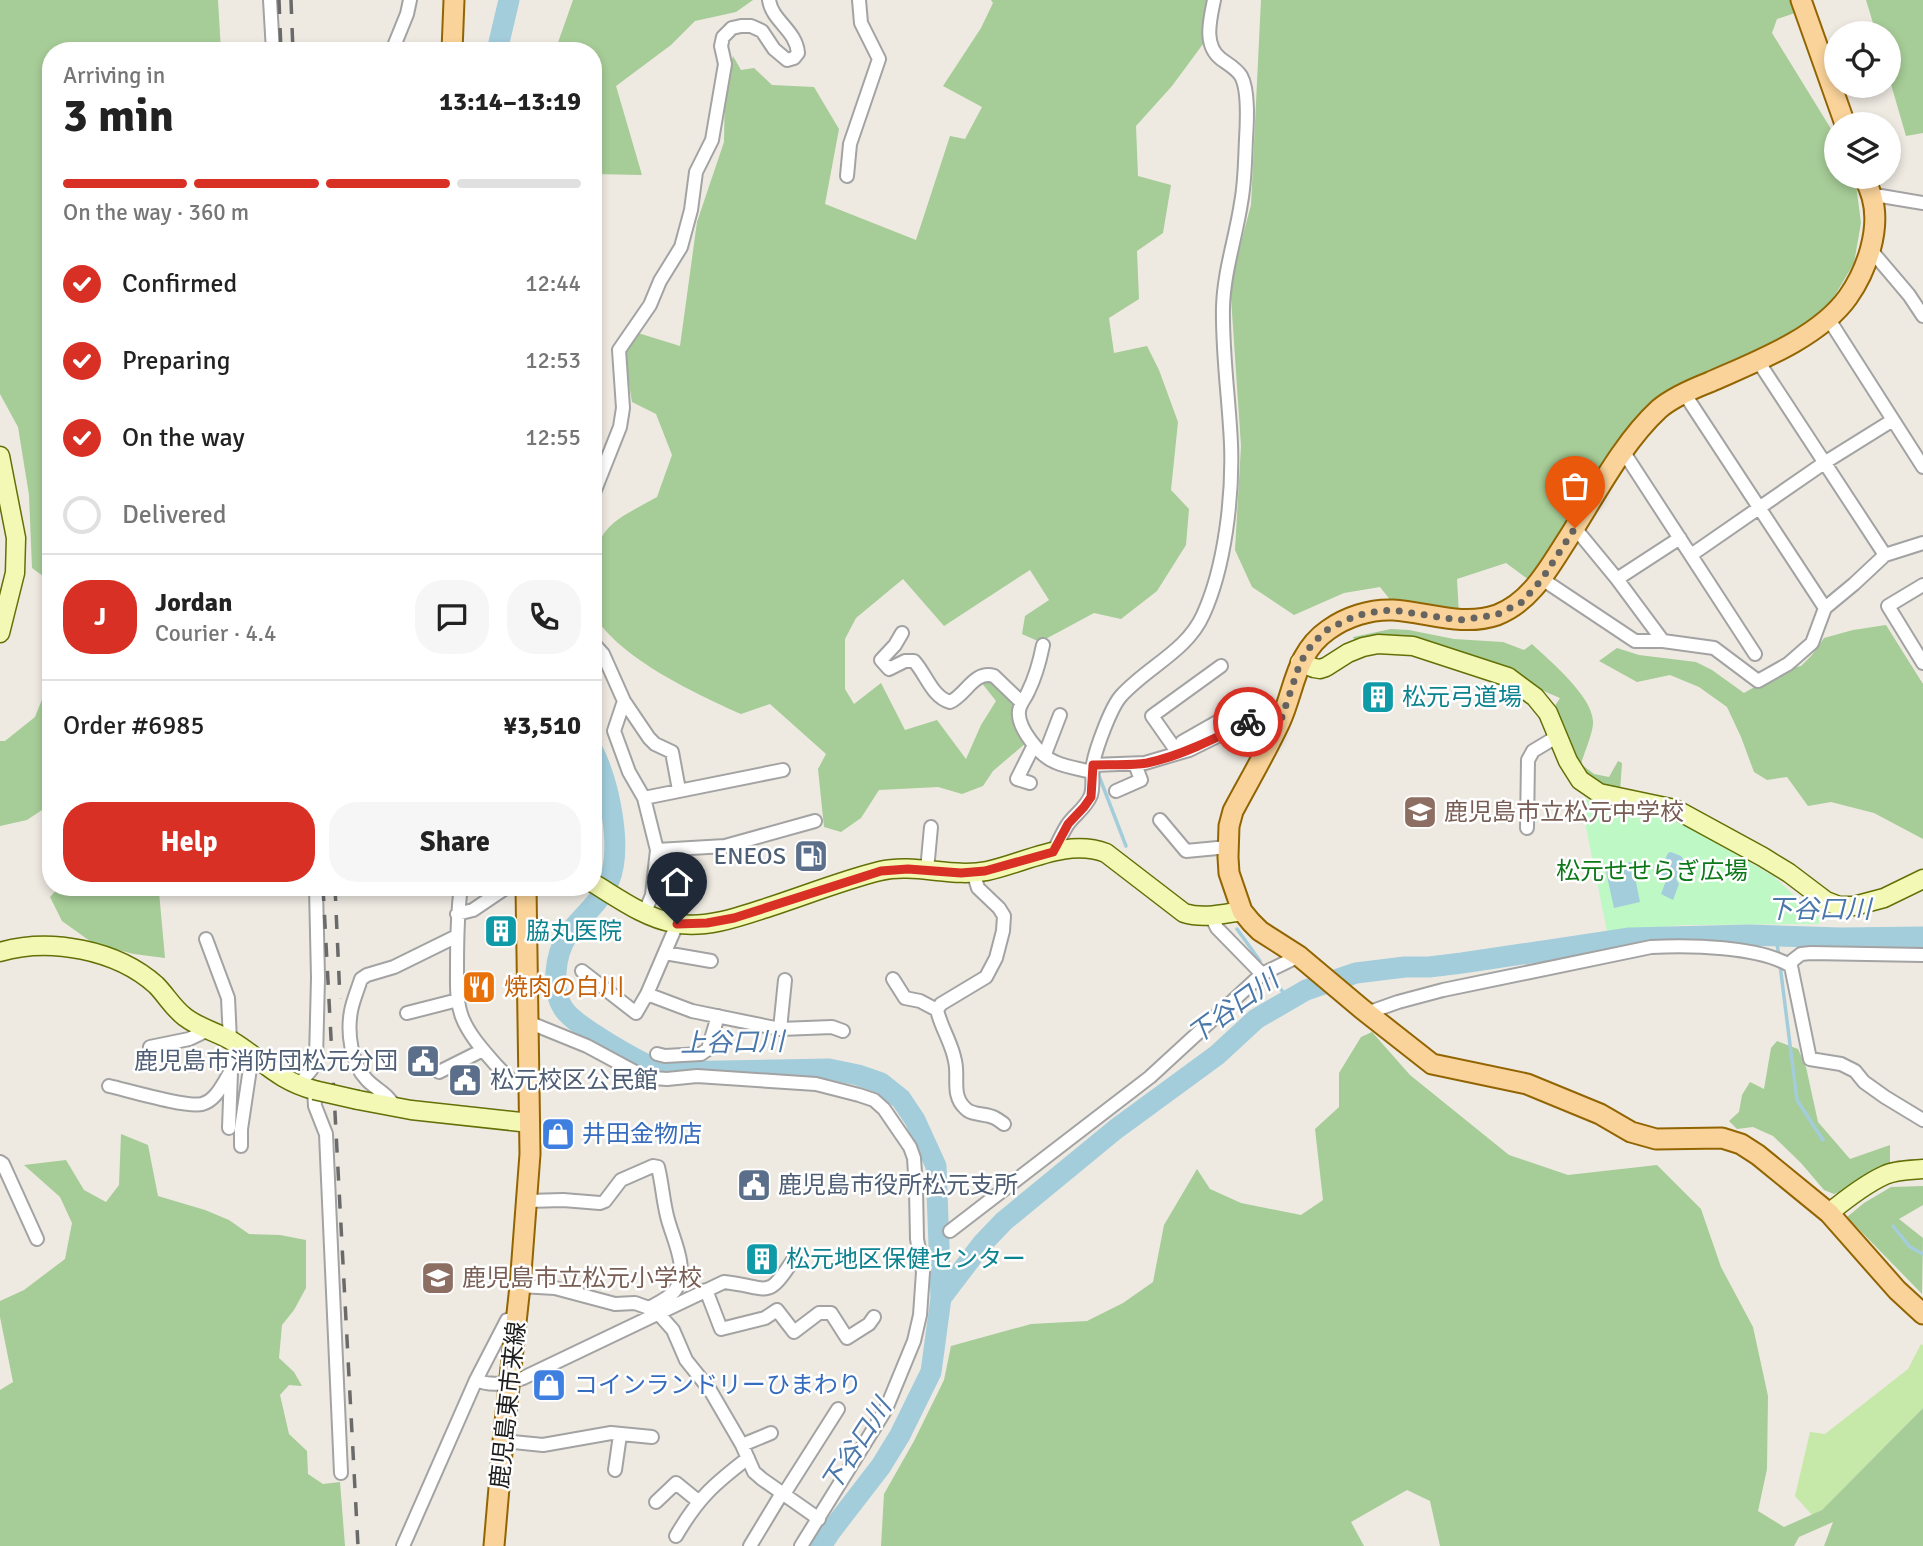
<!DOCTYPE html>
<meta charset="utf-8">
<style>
:root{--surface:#fff;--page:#f6f6f6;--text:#222;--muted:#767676;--line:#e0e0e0;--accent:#d93025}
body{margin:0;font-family:Signika,"Noto Sans JP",sans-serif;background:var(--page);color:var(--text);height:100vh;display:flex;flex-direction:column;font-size:26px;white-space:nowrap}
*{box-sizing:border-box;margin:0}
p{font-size:23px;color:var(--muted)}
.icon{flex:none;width:38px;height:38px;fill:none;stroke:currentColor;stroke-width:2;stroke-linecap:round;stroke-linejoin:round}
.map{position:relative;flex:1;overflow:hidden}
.side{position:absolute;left:42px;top:42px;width:560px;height:854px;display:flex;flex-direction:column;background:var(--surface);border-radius:28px;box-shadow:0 4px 10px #0003}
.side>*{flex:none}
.fabs{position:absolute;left:1824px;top:21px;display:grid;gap:14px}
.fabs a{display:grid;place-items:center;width:77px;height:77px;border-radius:50%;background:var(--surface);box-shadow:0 4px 10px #0003;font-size:35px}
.pin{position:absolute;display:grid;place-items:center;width:60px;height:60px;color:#fff;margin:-72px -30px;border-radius:50% 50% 50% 0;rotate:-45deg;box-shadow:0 0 7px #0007}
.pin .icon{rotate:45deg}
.courier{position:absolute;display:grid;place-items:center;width:70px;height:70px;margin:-35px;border:5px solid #d93025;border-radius:50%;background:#fff;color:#222;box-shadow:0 2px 9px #0007}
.overview em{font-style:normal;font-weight:700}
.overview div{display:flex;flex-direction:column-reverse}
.overview{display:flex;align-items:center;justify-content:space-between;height:119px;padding:0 21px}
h1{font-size:46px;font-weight:700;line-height:52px}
.bar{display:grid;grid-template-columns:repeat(4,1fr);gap:10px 7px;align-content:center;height:84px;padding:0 21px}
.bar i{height:9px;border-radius:5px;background:var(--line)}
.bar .active{background:var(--accent)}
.bar p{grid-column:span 4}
.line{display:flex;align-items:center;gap:18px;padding:0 21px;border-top:2px solid var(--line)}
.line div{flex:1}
.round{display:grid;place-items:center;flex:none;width:74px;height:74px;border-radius:28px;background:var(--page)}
ol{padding:0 21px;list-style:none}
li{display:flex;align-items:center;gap:21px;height:77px}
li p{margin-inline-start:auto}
li .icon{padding:7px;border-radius:50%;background:var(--accent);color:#fff;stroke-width:4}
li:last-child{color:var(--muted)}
li i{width:38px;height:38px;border:4px solid var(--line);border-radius:50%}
.cta{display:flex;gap:14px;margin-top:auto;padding:14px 21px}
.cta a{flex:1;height:80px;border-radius:28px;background:var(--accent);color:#fff;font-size:28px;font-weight:700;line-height:80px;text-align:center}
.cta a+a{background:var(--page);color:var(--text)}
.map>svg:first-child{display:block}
.grass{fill:#c6e8a8}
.forest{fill:#a6cc97}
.park{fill:#bef8c4}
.water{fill:#a3cddb}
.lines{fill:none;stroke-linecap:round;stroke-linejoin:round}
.stream{stroke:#a3cddb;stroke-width:3.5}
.river{stroke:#a3cddb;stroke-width:21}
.street-casing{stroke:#a3a3a3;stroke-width:16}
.secondary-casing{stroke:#627006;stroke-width:21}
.primary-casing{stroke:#926502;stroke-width:23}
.street{stroke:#fff;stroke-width:12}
.secondary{stroke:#f3f8b5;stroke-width:18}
.primary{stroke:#fad39a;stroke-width:19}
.rail{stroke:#6a6a6a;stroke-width:3.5;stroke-dasharray:14 14;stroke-linecap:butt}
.secondary-bridge-casing{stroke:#627006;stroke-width:21;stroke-linecap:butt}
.secondary-bridge{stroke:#f3f8b5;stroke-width:18}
.done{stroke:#666461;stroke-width:7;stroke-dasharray:0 12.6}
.route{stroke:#d93025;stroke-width:9}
.labels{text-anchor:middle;stroke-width:5;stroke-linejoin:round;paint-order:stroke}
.culture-label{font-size:24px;fill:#0d838f;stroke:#fff;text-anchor:start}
.education-label{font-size:24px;fill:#785e54;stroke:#fff;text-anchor:start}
.service-label{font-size:24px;fill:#4e5e75;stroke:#fff;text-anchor:end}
.park-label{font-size:24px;fill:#0d7818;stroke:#fff}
.food-label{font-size:24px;fill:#c56008;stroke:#fff;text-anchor:start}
.shop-label{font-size:24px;fill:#366cbe;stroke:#fff;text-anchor:start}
.street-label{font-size:24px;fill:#1c1c1c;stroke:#fff}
.water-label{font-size:26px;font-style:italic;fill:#4b78aa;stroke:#fff}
</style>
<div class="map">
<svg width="1923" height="1546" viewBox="0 0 1923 1546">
<rect width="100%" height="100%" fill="#eeeae2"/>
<path class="grass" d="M1921,1344L1923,1345V1408L1822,1510L1812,1515L1795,1496L1810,1432L1825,1434L1908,1369Z"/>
<path class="forest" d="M0,0H218L221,51H51V582L32,568L29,495L18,427L0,394Z
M573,0H753L736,12L695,21L671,45L616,86L642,175L593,174V51H555Z
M991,0H1210L1203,44L1172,86L1136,126L1138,176L1171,185L1163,233L1137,251L1139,299L1109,318L1114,353L1147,346L1159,370L1178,422L1171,490L1189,509L1186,545L1157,591L1121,619L1094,613L1040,642L1022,634L1025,616L1049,600L1030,570L944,626L903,579L856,618L845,639V689L854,704L881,683L905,730L937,720L966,759L981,725L996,701L981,682L992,680L1014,702L1013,709L1027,742L993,771L983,786L962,794L938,787L879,790L861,818L841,832L824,827L818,769L826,754L770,704L741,714C698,695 619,658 595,616C590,607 593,589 593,579C593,526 616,520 657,497L672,455L656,414L632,402L622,341L638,333L680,346L697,222L724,142L725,84L733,56L741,70L754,68L772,85L814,87L839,129L825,204L916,240L950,136L965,139L982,107L943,86L981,28L993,3Z
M1261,0H1794L1798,12L1777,19L1772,33L1836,137V177H1855L1861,223L1854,263L1831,302L1806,327L1659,400L1529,580L1506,563L1457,579L1459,615L1399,611L1380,587L1344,593L1294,615L1252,587L1235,550L1241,446L1230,283L1251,205Z
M1866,0H1923V133L1906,136L1888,74V33H1876Z
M1886,625L1923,684V839L1874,813L1831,802L1808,806L1787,777L1767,780L1754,772L1741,737L1727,707L1699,687L1670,675L1637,682L1599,661L1617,648L1639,655L1696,662L1712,670L1744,693L1784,670L1801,666L1812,655L1824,638L1853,630Z
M1391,629L1409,630L1454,639L1503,642L1524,650L1532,644C1550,661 1592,696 1593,721C1594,731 1584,753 1581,764L1594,774L1609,777L1618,761L1622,763L1620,792L1600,790L1577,768L1553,709L1560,698L1534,687L1511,670L1355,642L1353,637Z
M51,677V804L27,820L0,826V741H5L35,717Z
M59,887H259L255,893L159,892L165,958L134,954L94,944L62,921L50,897Z
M1372,1032L1410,1075L1509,1155L1568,1175L1657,1165L1701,1209L1721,1267L1753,1327L1768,1396L1767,1469L1758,1511L1784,1527L1822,1510L1923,1408V1546H1824L1833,1522L1799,1537L1794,1546H1440L1430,1501L1407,1490L1351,1522L1364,1546H881L884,1494L914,1441L944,1380L951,1346L1031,1324L1087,1321L1123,1303L1153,1282L1164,1225L1197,1169L1210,1189L1241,1203L1301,1215L1323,1200L1315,1129L1339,1107V1073L1361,1037Z
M1777,1041L1798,1049L1806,1067L1818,1122L1850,1159L1890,1145V1167L1842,1191L1834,1194L1824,1190L1801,1163L1773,1136L1753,1127L1737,1129L1729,1121L1739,1112L1742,1095L1750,1082L1764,1089L1771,1048Z
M121,1134L148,1145L158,1196L205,1210L229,1220L249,1234L280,1235L306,1240V1288L294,1310L282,1325L279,1358L294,1372L302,1386L289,1385L280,1395L289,1434L307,1451L308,1474L323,1484L340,1482L345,1546H0V1390L13,1382L0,1317V1301L24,1290L65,1259L72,1223L60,1197L24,1165L66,1160L84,1190L106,1202L119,1185Z
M1923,1186V1205L1899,1219L1923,1238L1922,1294L1847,1217L1864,1203L1891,1187Z"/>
<path class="park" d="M1580,798L1664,815L1690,828L1773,876L1819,918V924L1685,925L1607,931Z"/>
<path class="water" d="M1671,852L1681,856L1683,859L1676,879L1679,884L1673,900L1661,894L1667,878L1659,874L1668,853Z
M1632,862L1640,902L1614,908L1605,867Z"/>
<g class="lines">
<path class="stream" d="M1099,771V776L1126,846
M1237,929L1260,961
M1776,936L1779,957
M1780,965L1797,1100L1823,1140
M1274,980L1289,1000
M1893,1226L1910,1247L1923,1254"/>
<path class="river" d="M497,51L509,0
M593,751C609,783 623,848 609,881C600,904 580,917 567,936C555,955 551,989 563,1008C575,1027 640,1062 662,1072L829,1069L858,1075L881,1083L901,1099L915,1120L936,1166L941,1298L931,1372L900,1435L881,1466L831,1531L821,1546
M941,1298L982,1244L1004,1221L1116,1129L1217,1055L1256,1019L1306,990L1356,973L1405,967H1429L1462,963L1630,938L1749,935L1840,938L1923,937"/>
<g class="street-casing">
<path id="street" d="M270,0L273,51
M392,51L407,14L410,0
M847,176L850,144L879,59L861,23L859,0
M1873,198L1881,196L1923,203
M1870,249L1909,295L1923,316
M1828,318L1923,467
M1758,361L1885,555
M1684,393L1825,608
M1623,451L1755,654
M593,495L620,427L623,408L619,350L650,305L660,281L681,247L691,210L696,172L712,140L725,64L721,46L723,37L732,28L741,26H751L762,31L774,49L787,60L794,58L798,53C796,30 772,21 769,0
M1575,528L1617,579L1663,641
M1691,555L1824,463L1893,420
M1542,579L1635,641H1663L1714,648L1758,681L1788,664L1812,643L1825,608L1854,584L1885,555L1923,543
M1617,579L1680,538
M1923,585L1888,606L1923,663
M902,633L895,645L881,660L889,669L905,661H914C926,674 932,697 950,702C966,695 974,670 994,676L1021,702
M593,643L603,654L624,701L649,738L655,744L672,752L679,790
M1043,645C1040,660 1035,678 1028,692C1025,699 1020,703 1019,711C1017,728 1040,756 1055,762C1066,767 1080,769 1092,772
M624,701L614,731L629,772L644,798L657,850L652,895L645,912
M1182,742L1233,713H1238L1245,724
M1178,753L1152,716L1221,666
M1045,754L1060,715
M1093,765L1145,763L1189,750L1258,716L1281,720
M1030,783L1017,779L1034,745
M1116,791L1141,780L1135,764
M644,798L783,770
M1160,820L1186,851L1228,847
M1527,828L1528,760L1533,751L1558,736
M657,850L725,846L815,821
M1053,852C1058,843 1062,833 1068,824C1075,814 1086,808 1091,795C1094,785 1091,774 1093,764C1096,748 1111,707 1121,696C1147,667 1187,651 1203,615C1225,567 1233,496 1231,444C1229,398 1222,353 1223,307C1224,271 1236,237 1241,203C1245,182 1245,160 1246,139C1247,123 1249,90 1241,76C1237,69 1228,64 1221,59C1203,45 1210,20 1214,0
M927,870L931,827
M973,872L978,888L999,908L1004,916L1003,931L996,958L986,977L941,1004L937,1010C941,1028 952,1043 955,1061C959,1077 951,1095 965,1108C972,1116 986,1113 995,1118C999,1120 1001,1122 1004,1124
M461,887C457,914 457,941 457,968C457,984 456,1001 462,1017C469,1035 483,1050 496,1065C508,1077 513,1086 530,1088
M457,914L473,910L507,887
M1211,916L1217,928L1262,974
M677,924L647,994L692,1011L780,1029L832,1027L843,1031
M206,939L228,998L230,1040
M665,953L711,961
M1791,966L1792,961L1801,954L1811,953L1923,955
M582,971L636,1013L647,994
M893,979L905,998L920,1001L937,1010
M407,1013L458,1000
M1367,1013L1398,1002L1443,990L1651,947C1689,945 1759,946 1791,966L1810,1059L1841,1064L1855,1071L1864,1082L1885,1097L1923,1120
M528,1022L587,1046L639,1074L653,1078L667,1079L697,1076L816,1084L859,1095L874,1100L884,1109L910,1147L914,1158L916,1189L917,1239L923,1272L920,1315L914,1341L886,1409L801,1546
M780,1029L785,980
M150,1047L189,1039L208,1030
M657,1054L665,1056L701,1054L708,1049L718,1016
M439,1072L483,1050
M109,1086C127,1090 187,1108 202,1104C213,1101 219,1091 225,1081C232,1070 237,1059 239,1045
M298,1086L311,1070L316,1059L318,978L316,888
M314,1090L315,1106L326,1134L341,1473
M395,1107C387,1093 378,1091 367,1080C351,1064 347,1033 351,1011C353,1000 358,989 361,979L367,975L394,967L457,936
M229,1128L231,1072
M241,1146V1129L252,1055
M0,1162L3,1164L37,1239
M527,1201L563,1200L600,1203L605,1201L621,1180L653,1166L658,1167C662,1183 663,1200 667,1216C672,1238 689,1266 676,1289C671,1297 658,1303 649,1308
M950,1231L1150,1077L1262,974L1299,956
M520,1286L555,1288L615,1304L635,1303L649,1308L658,1313L673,1330L686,1360L710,1390L742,1445L754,1472L762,1479L819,1519
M706,1290L721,1329L765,1318L777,1310L794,1332L819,1313H831L847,1338L869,1324L874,1317
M476,1380C492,1387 507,1383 523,1378L724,1282C771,1287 766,1302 795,1257
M503,1441L543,1445L611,1433L652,1437
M742,1445L771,1433
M615,1470L620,1435
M784,1494L838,1409
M656,1502L676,1483L698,1501
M676,1536C698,1498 714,1484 748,1458
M403,1546L476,1380L507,1320L517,1319
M750,1546L782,1493"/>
</g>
<g class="secondary-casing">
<path id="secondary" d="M0,456L16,538L15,573L0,633
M1300,662L1314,668L1320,669L1326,667L1348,653L1363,647L1378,644L1413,646L1508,677L1535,697L1548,713L1568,761L1580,780L1599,793L1675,809L1763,857L1789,873L1826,901L1839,906H1854L1884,898L1923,879
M593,883C618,898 645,918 674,923C703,929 736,918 763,909C801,897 843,880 880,871C915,863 952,878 987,871C1025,863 1067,838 1106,853L1184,913C1203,919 1222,914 1242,911
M0,952C50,937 117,950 156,985C166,995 173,1008 185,1017C199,1028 217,1032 232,1041C263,1060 277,1080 314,1090
M358,1100L411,1110L530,1123
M1829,1213C1846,1199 1865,1184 1885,1175C1896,1170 1910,1170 1923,1169"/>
</g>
<g class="primary-casing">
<path id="primary" d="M1801,0L1845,124
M452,51L454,0
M1864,177C1867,183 1870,190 1872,197C1881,229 1867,270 1848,297C1819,338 1755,362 1710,382C1692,389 1673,397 1659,409C1621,444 1593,500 1565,543C1547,571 1530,602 1497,615C1462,627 1427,612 1393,610C1370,609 1346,617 1328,630C1295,653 1295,689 1280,722C1266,752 1249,781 1233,811L1229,826L1228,857L1229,873L1242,911L1251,922L1260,931L1299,956L1362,1009L1432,1064L1527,1084L1600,1114L1631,1132L1656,1139L1722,1138L1741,1144L1758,1155L1829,1213L1897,1290L1923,1314
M494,1546L503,1441L520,1286L530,1154L526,887"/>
</g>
<use href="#street" class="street"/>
<use href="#secondary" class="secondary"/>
<use href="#primary" class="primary"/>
<path class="rail" d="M279,0L281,51
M291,0L293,51
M323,887L358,1546
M335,887L340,999"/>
<g class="secondary-bridge-casing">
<path id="secondary-bridge" d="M314,1090L358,1100"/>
</g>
<use href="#secondary-bridge" class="secondary-bridge"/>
</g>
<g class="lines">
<path class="done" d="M1248,722L1258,716L1281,720L1300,663L1312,644L1327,630L1346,620L1366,613L1392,610L1459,620L1496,615L1522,602L1542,579L1575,528"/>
<path class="route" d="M677,924L707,923L734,918L881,871L908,869L961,873L985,871L1053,852L1068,824L1084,807L1091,797L1093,765C1110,764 1130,766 1147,763C1181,756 1218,737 1248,722"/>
</g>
<defs>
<g id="building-square" transform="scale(1.75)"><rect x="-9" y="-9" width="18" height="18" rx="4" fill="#0f9aa8" stroke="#fff"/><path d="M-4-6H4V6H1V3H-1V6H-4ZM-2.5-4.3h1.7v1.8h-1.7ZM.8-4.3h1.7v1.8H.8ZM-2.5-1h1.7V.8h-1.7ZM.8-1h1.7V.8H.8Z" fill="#fff"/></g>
<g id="school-square" transform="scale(1.75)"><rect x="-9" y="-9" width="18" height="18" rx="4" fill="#8d6e63" stroke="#fff"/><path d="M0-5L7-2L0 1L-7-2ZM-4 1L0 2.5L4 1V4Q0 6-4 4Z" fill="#fff"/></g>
<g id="fuel-square" transform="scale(1.75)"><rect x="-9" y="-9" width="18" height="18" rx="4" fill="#5c6f8a" stroke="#fff"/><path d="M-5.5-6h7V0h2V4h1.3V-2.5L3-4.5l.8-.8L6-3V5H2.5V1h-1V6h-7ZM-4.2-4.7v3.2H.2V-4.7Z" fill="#fff"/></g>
<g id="restaurant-square" transform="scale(1.75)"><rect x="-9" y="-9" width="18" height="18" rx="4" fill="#e8710a" stroke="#fff"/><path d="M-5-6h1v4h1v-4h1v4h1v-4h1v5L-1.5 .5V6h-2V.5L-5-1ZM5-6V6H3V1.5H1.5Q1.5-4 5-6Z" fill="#fff"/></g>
<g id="civic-square" transform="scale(1.75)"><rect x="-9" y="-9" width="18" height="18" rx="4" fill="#5c6f8a" stroke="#fff"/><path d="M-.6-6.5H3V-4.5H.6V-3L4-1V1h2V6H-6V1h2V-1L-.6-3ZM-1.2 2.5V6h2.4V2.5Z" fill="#fff"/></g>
<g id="shop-square" transform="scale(1.75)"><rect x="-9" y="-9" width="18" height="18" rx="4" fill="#3f7fe0" stroke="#fff"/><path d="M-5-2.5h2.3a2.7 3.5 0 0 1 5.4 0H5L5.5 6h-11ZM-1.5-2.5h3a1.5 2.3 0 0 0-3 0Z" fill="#fff"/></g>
</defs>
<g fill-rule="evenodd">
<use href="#building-square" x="1378" y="697"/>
<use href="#school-square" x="1420" y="812"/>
<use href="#fuel-square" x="811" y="856"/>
<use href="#building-square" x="501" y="931"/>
<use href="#restaurant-square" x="479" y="987"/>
<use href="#civic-square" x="423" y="1061"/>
<use href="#civic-square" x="465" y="1080"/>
<use href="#shop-square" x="558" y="1134"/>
<use href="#civic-square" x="754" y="1185"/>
<use href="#building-square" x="762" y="1259"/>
<use href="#school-square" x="438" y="1278"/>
<use href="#shop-square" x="549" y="1385"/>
</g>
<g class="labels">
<g class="culture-label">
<text x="1402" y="705">松元弓道場</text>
<text x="526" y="939">脇丸医院</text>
<text x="786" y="1267">松元地区保健センター</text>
</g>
<g class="education-label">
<text x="1444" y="820">鹿児島市立松元中学校</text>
<text x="462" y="1286">鹿児島市立松元小学校</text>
</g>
<g class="service-label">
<text x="786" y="864">ENEOS</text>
<text x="398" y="1069">鹿児島市消防団松元分団</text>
<text x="490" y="1088" text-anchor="start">松元校区公民館</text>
<text x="778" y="1193" text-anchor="start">鹿児島市役所松元支所</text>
</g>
<g class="park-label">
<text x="1652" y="879">松元せせらぎ広場</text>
</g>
<g class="food-label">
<text x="504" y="995">焼肉の白川</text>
</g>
<g class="shop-label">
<text x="582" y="1142">井田金物店</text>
<text x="574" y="1393">コインランドリーひまわり</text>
</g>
<g class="street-label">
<text transform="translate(508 1405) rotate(-84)" y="8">鹿児島東市来線</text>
</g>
<g class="water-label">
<text x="1819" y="918">下谷口川</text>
<text transform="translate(1233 1007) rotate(-36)" y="9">下谷口川</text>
<text transform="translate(732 1042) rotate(-1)" y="9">上谷口川</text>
<text transform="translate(856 1445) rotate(-57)" y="9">下谷口川</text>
</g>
</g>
</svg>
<div class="fabs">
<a><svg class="icon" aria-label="locate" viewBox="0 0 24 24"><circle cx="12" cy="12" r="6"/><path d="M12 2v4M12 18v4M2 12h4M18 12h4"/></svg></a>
<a><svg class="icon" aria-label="layers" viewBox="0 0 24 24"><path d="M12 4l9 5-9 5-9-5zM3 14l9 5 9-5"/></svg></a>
</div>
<div class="pin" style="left:1575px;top:528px;background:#ea580c"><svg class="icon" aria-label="bag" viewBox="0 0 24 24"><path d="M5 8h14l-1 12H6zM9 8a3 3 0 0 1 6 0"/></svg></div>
<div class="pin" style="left:677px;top:924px;background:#1f2937"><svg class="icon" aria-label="home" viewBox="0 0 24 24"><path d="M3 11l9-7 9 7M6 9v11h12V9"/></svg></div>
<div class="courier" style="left:1248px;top:722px"><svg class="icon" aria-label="bike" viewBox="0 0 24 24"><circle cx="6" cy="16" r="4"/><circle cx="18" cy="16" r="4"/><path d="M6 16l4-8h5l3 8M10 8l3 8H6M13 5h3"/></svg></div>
<section class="side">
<div class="overview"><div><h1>3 min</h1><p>Arriving in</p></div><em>13:14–13:19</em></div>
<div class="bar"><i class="active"></i><i class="active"></i><i class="active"></i><i></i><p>On the way · 360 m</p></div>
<ol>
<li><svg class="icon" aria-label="check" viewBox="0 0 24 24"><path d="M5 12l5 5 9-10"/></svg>Confirmed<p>12:44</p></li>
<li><svg class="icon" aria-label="check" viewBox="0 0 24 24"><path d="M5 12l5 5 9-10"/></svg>Preparing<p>12:53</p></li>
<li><svg class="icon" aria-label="check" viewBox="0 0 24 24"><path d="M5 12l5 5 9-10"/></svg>On the way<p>12:55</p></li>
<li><i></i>Delivered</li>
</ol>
<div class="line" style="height:126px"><b class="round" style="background:var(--accent);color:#fff">J</b><div><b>Jordan</b><p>Courier · 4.4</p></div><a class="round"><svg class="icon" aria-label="chat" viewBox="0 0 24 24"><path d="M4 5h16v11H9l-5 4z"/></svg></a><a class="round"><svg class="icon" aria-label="phone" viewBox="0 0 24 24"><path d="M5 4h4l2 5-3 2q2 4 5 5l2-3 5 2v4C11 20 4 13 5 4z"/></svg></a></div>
<div class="line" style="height:91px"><div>Order #6985</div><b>¥3,510</b></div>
<div class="cta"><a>Help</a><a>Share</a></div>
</section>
</div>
